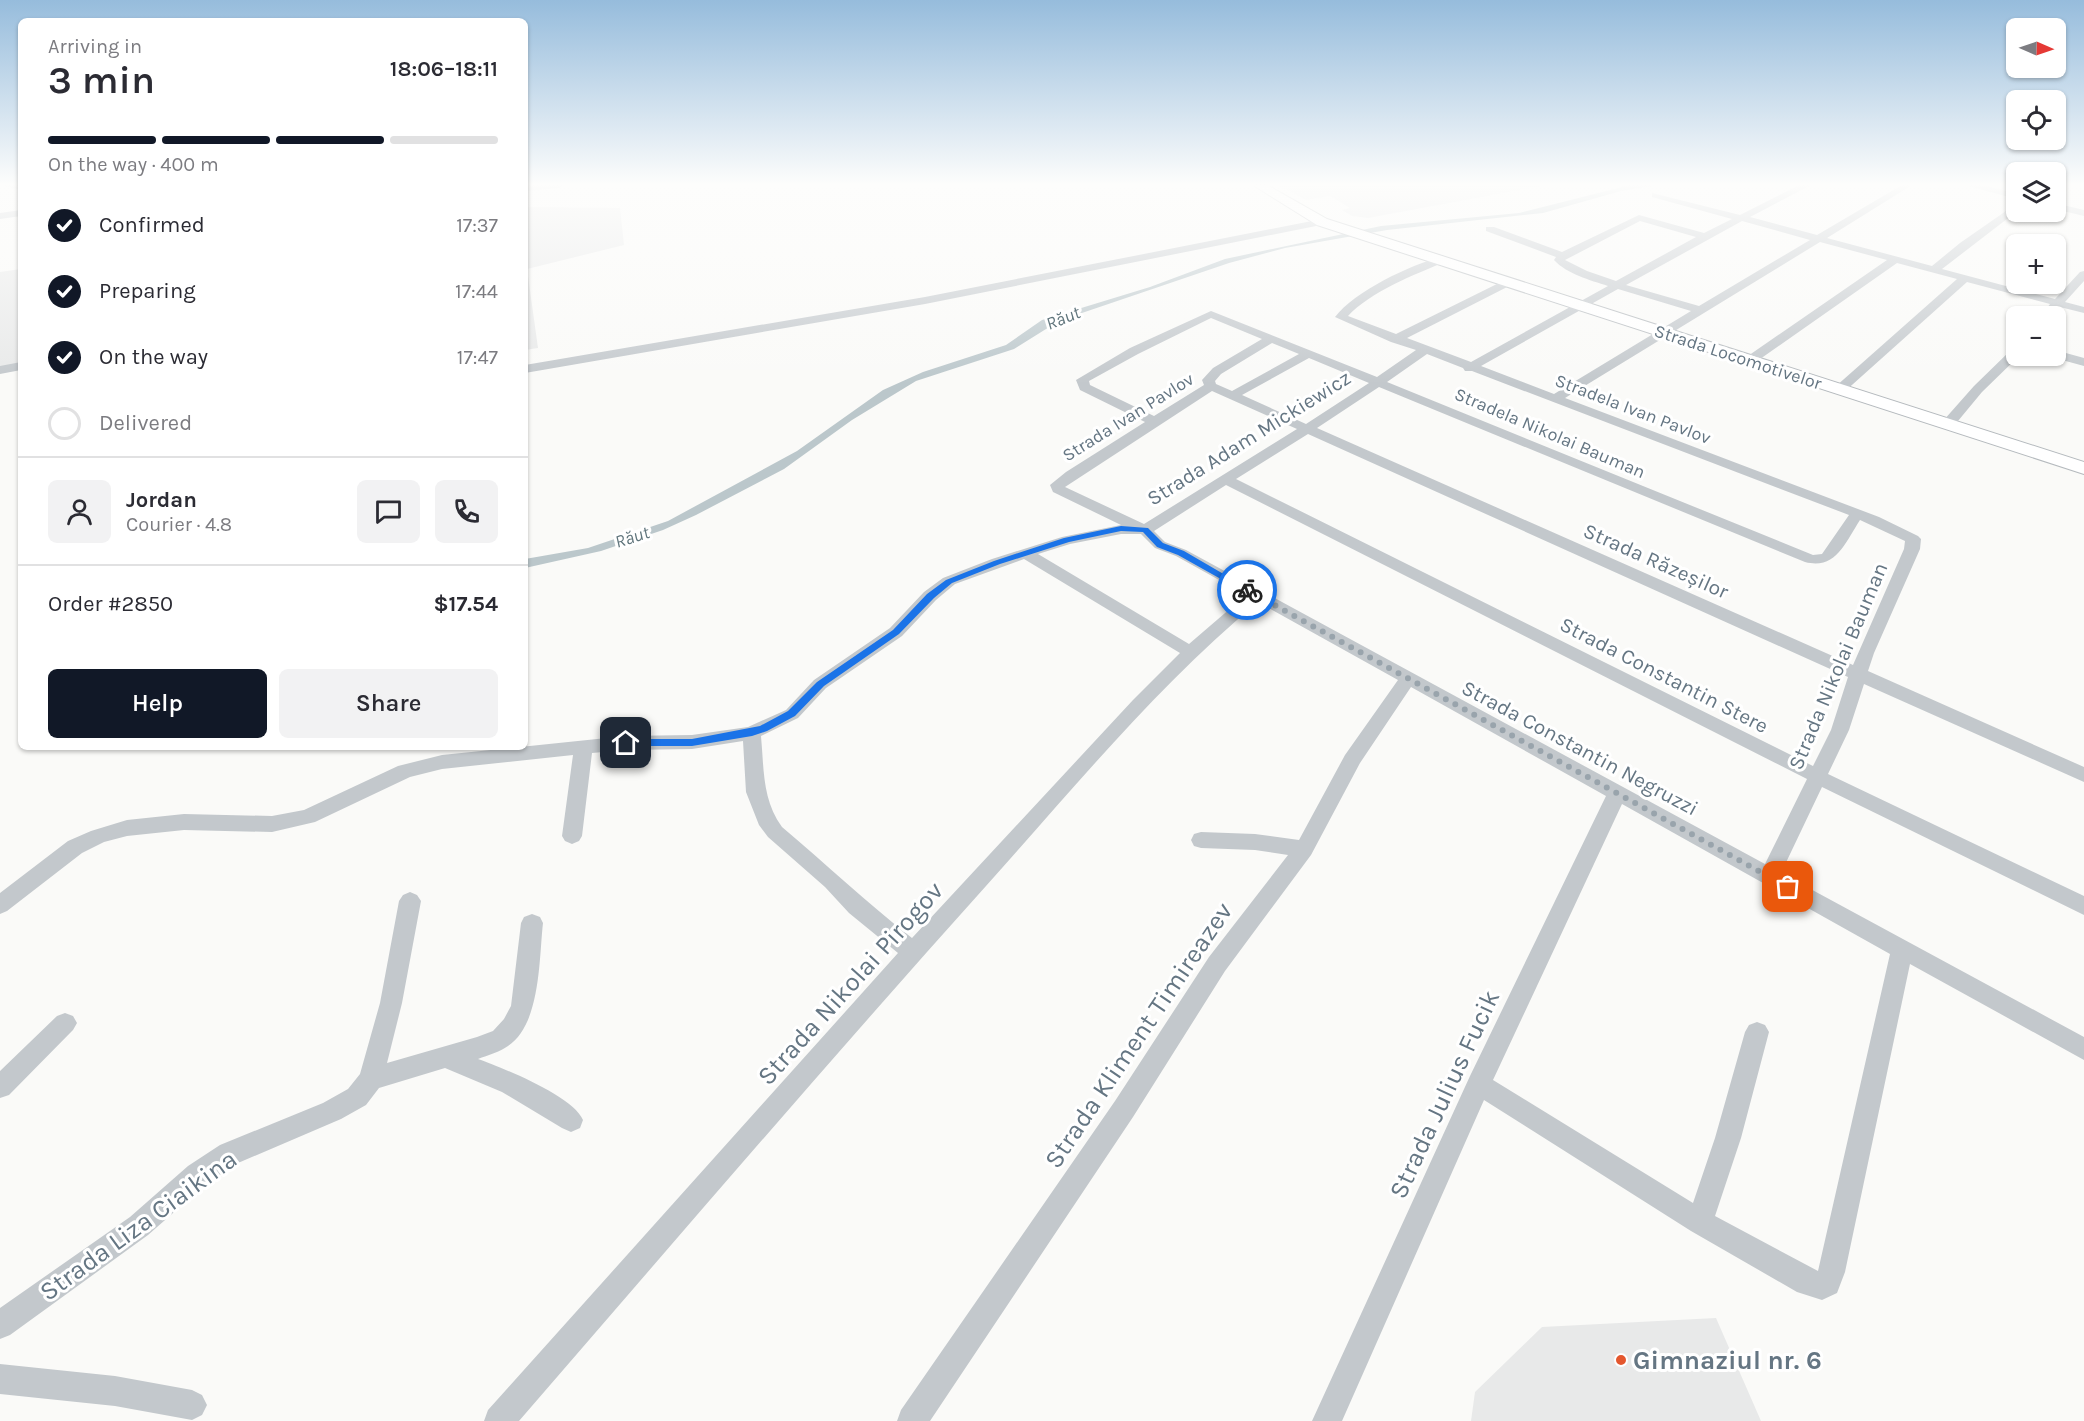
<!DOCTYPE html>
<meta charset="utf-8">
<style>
:root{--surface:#fff;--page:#f2f2f3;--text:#2b2b33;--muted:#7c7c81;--line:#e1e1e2;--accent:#111827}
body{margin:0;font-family:Karla,sans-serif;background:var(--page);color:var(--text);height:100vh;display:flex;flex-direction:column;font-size:22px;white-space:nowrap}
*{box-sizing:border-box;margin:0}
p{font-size:20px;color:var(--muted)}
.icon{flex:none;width:33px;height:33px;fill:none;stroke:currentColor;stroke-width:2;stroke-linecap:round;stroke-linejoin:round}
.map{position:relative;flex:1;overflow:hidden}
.sheet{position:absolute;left:18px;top:18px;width:510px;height:732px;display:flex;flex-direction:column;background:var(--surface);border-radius:9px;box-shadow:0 2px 4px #0004}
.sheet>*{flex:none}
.needle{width:39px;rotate:92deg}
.fabs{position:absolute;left:2006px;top:18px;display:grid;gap:12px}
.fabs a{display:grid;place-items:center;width:60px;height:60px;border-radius:9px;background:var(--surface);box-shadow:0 2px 4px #0004;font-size:30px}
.pin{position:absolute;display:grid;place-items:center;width:51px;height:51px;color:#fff;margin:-26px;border-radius:12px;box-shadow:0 3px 9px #0006}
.courier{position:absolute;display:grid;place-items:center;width:60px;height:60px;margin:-30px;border:4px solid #1a73e8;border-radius:50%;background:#fff;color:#222;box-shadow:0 2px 8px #0007}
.overview em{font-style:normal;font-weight:600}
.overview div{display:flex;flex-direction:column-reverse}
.overview{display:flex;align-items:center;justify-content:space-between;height:102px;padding:0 30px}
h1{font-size:39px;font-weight:600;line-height:45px}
.bar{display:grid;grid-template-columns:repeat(4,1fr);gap:9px 6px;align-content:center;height:72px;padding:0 30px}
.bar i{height:8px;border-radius:4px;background:var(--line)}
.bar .on{background:var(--accent)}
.bar p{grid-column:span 4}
.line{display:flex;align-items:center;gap:15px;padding:0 30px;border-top:2px solid var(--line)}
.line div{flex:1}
.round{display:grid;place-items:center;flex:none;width:63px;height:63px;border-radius:9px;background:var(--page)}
ol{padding:0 30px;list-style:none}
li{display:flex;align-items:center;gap:18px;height:66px}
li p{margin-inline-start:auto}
li .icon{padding:6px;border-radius:50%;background:var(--accent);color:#fff;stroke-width:4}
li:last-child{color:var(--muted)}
li i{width:33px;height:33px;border:3px solid var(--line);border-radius:50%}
.button{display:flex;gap:12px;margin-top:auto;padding:12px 30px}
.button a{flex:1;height:69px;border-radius:9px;background:var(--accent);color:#fff;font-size:24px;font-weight:600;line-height:69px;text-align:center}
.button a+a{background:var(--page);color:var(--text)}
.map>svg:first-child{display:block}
.built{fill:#e8e9e9}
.water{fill:#bbc7cb}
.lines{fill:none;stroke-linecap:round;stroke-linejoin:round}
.major-casing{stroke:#b5babe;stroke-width:2}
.minor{fill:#c3c8cc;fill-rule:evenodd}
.major{fill:#fff;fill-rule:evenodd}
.route{fill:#1a73e8}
.done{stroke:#99a4ac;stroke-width:6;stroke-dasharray:0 10.8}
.poi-dot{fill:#e4572e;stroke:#fff;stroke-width:2}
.labels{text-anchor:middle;stroke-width:6;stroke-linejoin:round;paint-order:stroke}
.far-water-label{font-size:18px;font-style:italic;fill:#60757c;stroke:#fff}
.far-street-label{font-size:18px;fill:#657683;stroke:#fff}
.street-label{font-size:21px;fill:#657683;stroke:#fff}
.near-street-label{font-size:26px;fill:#657683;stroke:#fff}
.near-poi-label{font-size:26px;font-weight:bold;fill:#657683;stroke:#fff;text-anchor:start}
</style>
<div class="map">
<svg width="2084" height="1421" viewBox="0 0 2084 1421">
<rect width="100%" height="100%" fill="#fafaf8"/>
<path class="built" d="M1278,185H1547L1368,218L1352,216L1342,210L1350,208L1330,196L1306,200Z
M525,207L620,208L624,245L527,269L538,348L525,350Z
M21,269V364L0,367V272Z
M1716,1318L1761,1421H1471L1475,1392L1542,1327Z"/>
<path class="water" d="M1630,185H1658L1621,191L1543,213L1387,230L1285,248L1229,263L1076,315L1054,324L1014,349L916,381L852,420L784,469L696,515L663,530L601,551L525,568V559L588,548L668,521L797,451L883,390L923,372L1006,345L1042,320L1150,287L1225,259L1381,226L1519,213Z"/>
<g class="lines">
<g class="major-casing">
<path id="major" d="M1253,185H1267L1327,219L2084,462V474L1317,225Z"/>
</g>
<path class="minor" d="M1,185H21V190Z
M525,185H564L559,188L525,191Z
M1799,185H1811L1750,217L1817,235L1902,185H1912L1827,238L1932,266L1960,243L2016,204V212L1942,269L2055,299L2080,272L2084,271V281L2065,302L2084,307V313L2060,307L2052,316H2041L2050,304L1967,282L1843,393H1835L1833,390L1835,387L1957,279L1897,263L1753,364H1745V358L1887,260L1820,242L1565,398L1879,517L1918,536L1921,539L1920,549L1874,653L1868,671L2084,767V782L1864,684L1849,730L1828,774L2084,896V915L1822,787L1781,873L2084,1037V1060L1910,964L1845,1272L1837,1293L1822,1300L1797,1292L1691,1231L1484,1100L1342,1421H1312L1470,1076L1606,796L1411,687L1360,763L1311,855L1225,971L1133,1117L930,1421H897L901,1410L1115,1101L1209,957L1288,855L1255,850L1201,848L1194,846L1191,840L1194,834L1201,832L1255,834L1299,840L1345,755L1398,680L1258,602C1157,686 1073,789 986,886C828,1062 674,1242 519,1421H484L488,1410L898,953L849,913L825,887L768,837L759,825L746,792L743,741L692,749L626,750L592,753L582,836L579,841L572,844L565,841L562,836L573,755L442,769L410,777L315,822L272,832L184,830L127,836L104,842L82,853L7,911L0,914V893L68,841L91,831L127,820L184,814L272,816L304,810L398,766L442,755L626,736L692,735L748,727L786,710L814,680L890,628L924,592L943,578L992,559L1062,537L1121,525L1053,492L1050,485L1066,472L1145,422L1080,390L1076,380L1130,348L1211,311L1377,377L1416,350L1391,342L1335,317C1355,291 1410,265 1441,257L1445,258V262C1415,274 1370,292 1348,316L1396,334L1505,280H1513V284L1407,338L1471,362L1608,286C1590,280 1567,274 1554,260L1556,257L1486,231V227H1494L1562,252L1639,215L1704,233L1732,219L1652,197V193L1740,215ZM1640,221L1696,237L1616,281L1587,271L1565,260ZM1742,221L1810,240L1699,306L1626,285ZM1618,289L1691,311L1554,394L1481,366ZM1211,318L1262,339L1213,368L1202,380L1204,385L1154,416L1090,385L1089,381L1138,354ZM1272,343L1299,354L1232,391L1216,384L1215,381L1221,374ZM1427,354L1463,368L1465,371H1472L1849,515L1822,554L1813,555L1387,382ZM1309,358L1369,383L1306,424L1242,395ZM1379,387L1805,562C1836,570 1845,543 1860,520L1905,541L1904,549L1853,665L1317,428ZM1212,391L1297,429L1144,524L1065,487ZM1308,434L1848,677L1831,730L1813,766L1236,479ZM1226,485L1807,779L1765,864L1186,550L1165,542L1154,531ZM1121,534H1141L1155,548L1176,556L1246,595L1189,644L1038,554L1070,544ZM1024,559L1180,653L1133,700L912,938C867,903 826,864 782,827C762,800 764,768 761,736L798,718L826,688L902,636L936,600L955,584ZM1622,804L1890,954L1818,1271L1715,1216L1741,1138L1769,1032L1765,1025L1757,1022L1749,1025L1745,1032L1715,1138L1693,1203L1493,1080Z
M1965,185H1981L2016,193V199Z
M2055,203L2084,210V216L2055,209Z
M21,210V216L0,219V213Z
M1322,219L1326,220V224L925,304L525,373V365L925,297Z
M2016,348V356H2019L1982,392L1953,427H1943L1941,424L1943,421L1974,386L2012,349Z
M2055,350L2084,358V366L2051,357L2055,356Z
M21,362V370L0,374V366Z
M410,892L417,895L421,901L402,1003L387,1063L477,1037L493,1031L504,1019L511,1006L521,923L524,917L532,914L540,917L543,923C539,958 541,1024 508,1046C500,1052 488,1055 478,1059C503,1068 573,1096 583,1120L580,1128L571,1132L562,1128L502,1092L445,1068L379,1088L366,1105L341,1119L238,1163L206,1184L148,1235L10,1335L0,1339V1308L130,1217L188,1166L220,1145L323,1103L348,1089L360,1074L380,1003L399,901L403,895Z
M65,1013L73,1016L77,1023L73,1030L9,1095L0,1098V1071L57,1016Z
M0,1364L115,1376L192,1390L202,1395L207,1405L202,1415L192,1420L115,1406L0,1394Z"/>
<use href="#major" class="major"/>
</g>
<linearGradient id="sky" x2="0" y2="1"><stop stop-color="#96bcdc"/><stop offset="0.48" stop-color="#fdfdfc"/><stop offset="1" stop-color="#fdfdfc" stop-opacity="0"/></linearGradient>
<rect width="2084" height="384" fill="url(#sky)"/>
<path class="route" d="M1121,526L1148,528L1163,543L1184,551L1251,590L1244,592L1178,555L1157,547L1143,532L1121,531L1069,542L1000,564L952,583L934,598L899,634L824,686L795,716L767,731L752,736L692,746H626L621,743L626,739H692L760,726L788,711L817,682L893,630L927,594L946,580L994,561L1064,538Z"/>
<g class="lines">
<path class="done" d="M1247,590L1788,887"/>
</g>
<circle class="poi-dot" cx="1621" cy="1360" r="6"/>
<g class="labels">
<g class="far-water-label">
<text transform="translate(1063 318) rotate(-22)" y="6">Răut</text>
<text transform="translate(632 537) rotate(-18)" y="6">Răut</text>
</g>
<g class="far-street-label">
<text transform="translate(1738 357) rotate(18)" y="6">Strada Locomotivelor</text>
<text transform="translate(1633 409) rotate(21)" y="6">Stradela Ivan Pavlov</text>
<text transform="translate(1128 417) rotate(-32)" y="6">Strada Ivan Pavlov</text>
<text transform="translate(1550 433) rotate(23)" y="6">Stradela Nikolai Bauman</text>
</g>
<g class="street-label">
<text transform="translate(1249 438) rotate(-32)" y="7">Strada Adam Mickiewicz</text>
<text transform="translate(1656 561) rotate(24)" y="7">Strada Răzeșilor</text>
<text transform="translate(1838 666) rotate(-67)" y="7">Strada Nikolai Bauman</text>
<text transform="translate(1664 675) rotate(27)" y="7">Strada Constantin Stere</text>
<text transform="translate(1580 748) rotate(28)" y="7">Strada Constantin Negruzzi</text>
</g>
<g class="near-street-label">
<text transform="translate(850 983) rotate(-48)" y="9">Strada Nikolai Pirogov</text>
<text transform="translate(1138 1035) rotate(-56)" y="9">Strada Kliment Timireazev</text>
<text transform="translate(1444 1094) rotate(-65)" y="9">Strada Julius Fucik</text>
<text transform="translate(138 1225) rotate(-36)" y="9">Strada Liza Ciaikina</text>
</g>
<g class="near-poi-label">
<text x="1633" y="1369">Gimnaziul nr. 6</text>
</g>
</g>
</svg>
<div class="fabs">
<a><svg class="needle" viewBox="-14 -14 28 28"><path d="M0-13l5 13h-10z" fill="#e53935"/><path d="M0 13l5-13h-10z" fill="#7c7c81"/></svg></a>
<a><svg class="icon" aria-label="locate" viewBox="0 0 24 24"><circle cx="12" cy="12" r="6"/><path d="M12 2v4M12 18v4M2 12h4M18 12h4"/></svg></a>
<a><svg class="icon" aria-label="layers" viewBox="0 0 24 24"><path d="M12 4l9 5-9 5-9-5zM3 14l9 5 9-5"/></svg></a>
<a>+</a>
<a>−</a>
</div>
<div class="pin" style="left:1788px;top:887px;background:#ea580c"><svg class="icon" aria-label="bag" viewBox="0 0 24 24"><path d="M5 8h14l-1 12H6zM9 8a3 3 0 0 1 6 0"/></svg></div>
<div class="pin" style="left:626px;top:743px;background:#1f2937"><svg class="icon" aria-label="home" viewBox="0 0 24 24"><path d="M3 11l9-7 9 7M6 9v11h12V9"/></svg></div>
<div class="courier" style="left:1247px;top:590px"><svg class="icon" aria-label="bike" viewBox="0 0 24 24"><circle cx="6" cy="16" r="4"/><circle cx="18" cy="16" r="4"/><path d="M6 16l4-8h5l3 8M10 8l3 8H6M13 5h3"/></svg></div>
<section class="sheet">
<div class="overview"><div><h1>3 min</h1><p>Arriving in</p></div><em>18:06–18:11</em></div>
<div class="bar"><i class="on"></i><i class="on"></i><i class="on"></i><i></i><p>On the way · 400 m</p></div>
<ol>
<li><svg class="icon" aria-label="check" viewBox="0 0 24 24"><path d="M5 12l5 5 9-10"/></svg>Confirmed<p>17:37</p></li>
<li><svg class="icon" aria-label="check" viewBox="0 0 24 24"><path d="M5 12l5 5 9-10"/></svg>Preparing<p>17:44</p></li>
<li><svg class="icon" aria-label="check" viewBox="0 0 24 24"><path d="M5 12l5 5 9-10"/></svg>On the way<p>17:47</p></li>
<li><i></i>Delivered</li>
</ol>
<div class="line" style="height:108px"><a class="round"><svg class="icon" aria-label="person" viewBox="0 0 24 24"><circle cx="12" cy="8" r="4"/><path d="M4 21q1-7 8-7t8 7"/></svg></a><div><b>Jordan</b><p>Courier · 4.8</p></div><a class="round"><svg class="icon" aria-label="chat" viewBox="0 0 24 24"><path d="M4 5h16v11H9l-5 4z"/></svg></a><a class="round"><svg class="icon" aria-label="phone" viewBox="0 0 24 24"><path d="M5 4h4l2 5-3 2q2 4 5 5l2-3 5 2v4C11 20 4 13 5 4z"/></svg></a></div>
<div class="line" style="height:78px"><div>Order #2850</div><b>$17.54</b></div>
<div class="button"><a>Help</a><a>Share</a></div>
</section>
</div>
